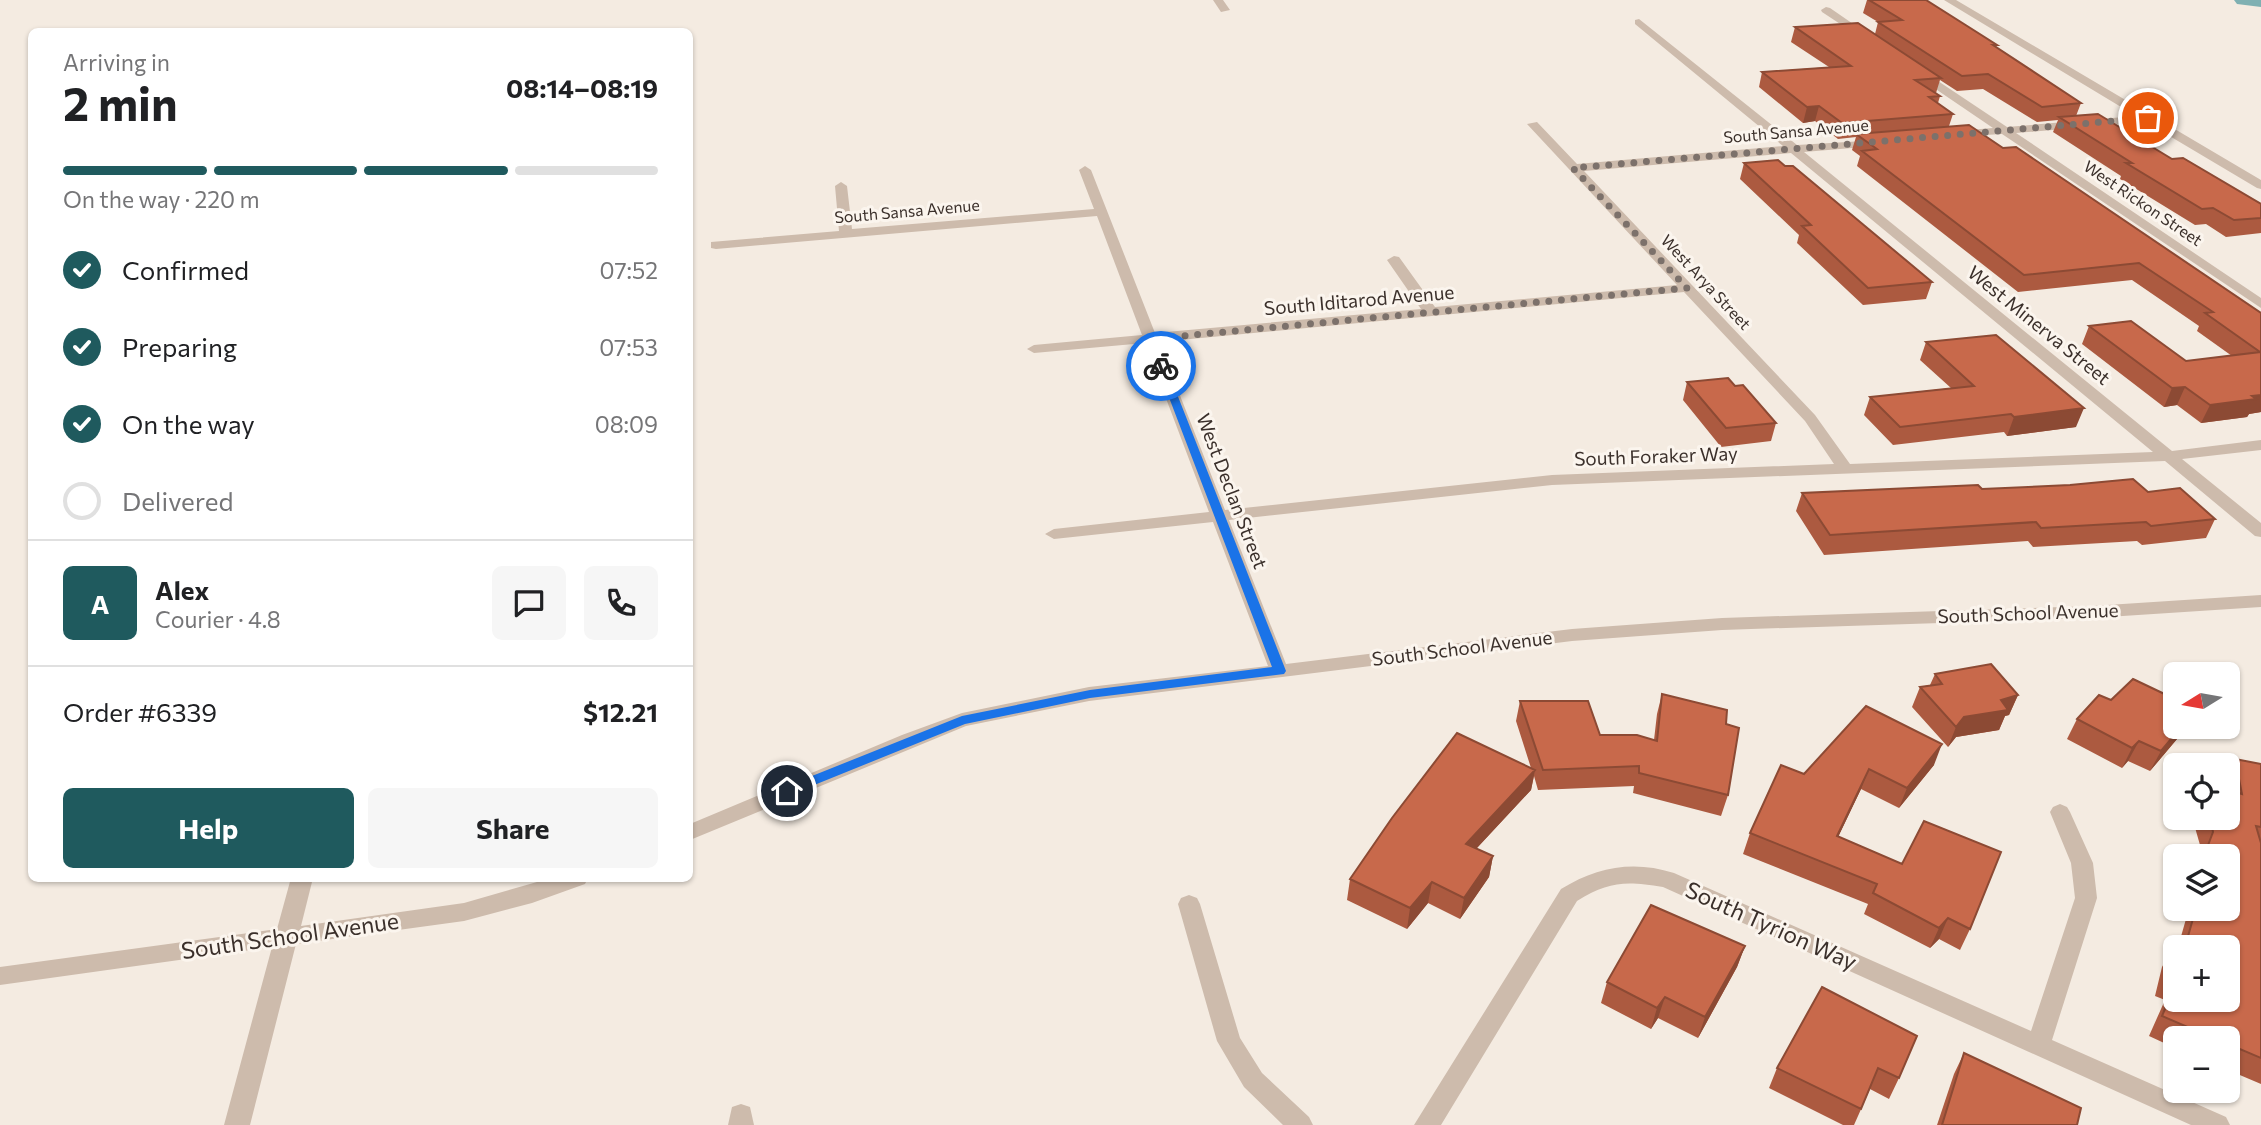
<!DOCTYPE html>
<meta charset="utf-8">
<style>
:root{--surface:#fff;--page:#f6f6f6;--text:#202124;--muted:#757577;--line:#e0e0e0;--accent:#1f5a5e}
body{margin:0;font-family:Commissioner,sans-serif;background:var(--page);color:var(--text);height:100vh;display:flex;flex-direction:column;font-size:26px;white-space:nowrap}
*{box-sizing:border-box;margin:0}
p{font-size:23px;color:var(--muted)}
.icon{flex:none;width:38px;height:38px;fill:none;stroke:currentColor;stroke-width:2;stroke-linecap:round;stroke-linejoin:round}
.map{position:relative;flex:1;overflow:hidden}
.sheet{position:absolute;left:28px;top:28px;width:665px;height:854px;display:flex;flex-direction:column;background:var(--surface);border-radius:10px;box-shadow:0 2px 5px #0004}
.sheet>*{flex:none}
.needle{width:46px;rotate:259deg}
.buttons{position:absolute;left:2163px;top:662px;display:grid;gap:14px}
.buttons a{display:grid;place-items:center;width:77px;height:77px;border-radius:10px;background:var(--surface);box-shadow:0 2px 5px #0004;font-size:35px}
.pin{position:absolute;display:grid;place-items:center;width:60px;height:60px;color:#fff;margin:-30px;border:4px solid #fff;border-radius:50%;box-shadow:0 2px 7px #0007}
.courier{position:absolute;display:grid;place-items:center;width:70px;height:70px;margin:-35px;border:5px solid #1a73e8;border-radius:50%;background:#fff;color:#222;box-shadow:0 2px 9px #0007}
.summary em{font-style:normal;font-weight:700}
.summary div{display:flex;flex-direction:column-reverse}
.summary{display:flex;align-items:center;justify-content:space-between;height:119px;padding:0 35px}
h1{font-size:46px;font-weight:700;line-height:52px}
.bar{display:grid;grid-template-columns:repeat(4,1fr);gap:10px 7px;align-content:center;height:84px;padding:0 35px}
.bar i{height:9px;border-radius:5px;background:var(--line)}
.bar .current{background:var(--accent)}
.bar p{grid-column:span 4}
.line{display:flex;align-items:center;gap:18px;padding:0 35px;border-top:2px solid var(--line)}
.line div{flex:1}
.round{display:grid;place-items:center;flex:none;width:74px;height:74px;border-radius:10px;background:var(--page)}
ol{padding:0 35px;list-style:none}
li{display:flex;align-items:center;gap:21px;height:77px}
li p{margin-inline-start:auto}
li .icon{padding:7px;border-radius:50%;background:var(--accent);color:#fff;stroke-width:4}
li:last-child{color:var(--muted)}
li i{width:38px;height:38px;border:4px solid var(--line);border-radius:50%}
.action{display:flex;gap:14px;margin-top:auto;padding:14px 35px}
.action a{flex:1;height:80px;border-radius:10px;background:var(--accent);color:#fff;font-size:28px;font-weight:700;line-height:80px;text-align:center}
.action a+a{background:var(--page);color:var(--text)}
.map>svg:first-child{display:block}
.lines{fill:none;stroke-linecap:round;stroke-linejoin:round}
.canal{fill:#7fb0b2;fill-rule:evenodd}
.minor{fill:#cdbbac;fill-rule:evenodd}
.wall{fill:#ac5a40}
.shaded-wall{fill:#8c4a34}
.building{fill:#c8694b;stroke:#8c4a34;stroke-width:2}
.route{fill:#1a73e8}
.done{stroke:#7c716b;stroke-width:7;stroke-dasharray:0 12.6}
.labels{text-anchor:middle;stroke-width:6;stroke-linejoin:round;paint-order:stroke}
.far-street-label{font-size:16px;fill:#3b302b;stroke:#fbf5ee}
.street-label{font-size:19px;fill:#3b302b;stroke:#fbf5ee}
.near-street-label{font-size:23px;fill:#3b302b;stroke:#fbf5ee}
</style>
<div class="map">
<svg width="2261" height="1125" viewBox="0 0 2261 1125">
<rect width="100%" height="100%" fill="#f4ebe1"/>
<g class="lines">
<path class="canal" d="M2234,0H2261V7L2237,4Z"/>
<path class="minor" d="M1213,0H1223L1230,10L1221,12Z
M1944,0H1956L2261,180V189L2257,188L2146,122L2016,133L2261,298V308L2002,134L1952,137V133L1956,131L1993,128L1915,75V71H1923L2007,127L2136,116Z
M1826,7L1830,8L1872,37L1863,39L1822,12L1821,10Z
M1639,19L1797,145L1880,140V144L1876,146L1804,152L2172,451L2261,440V450L2182,459L2261,523V537L2255,536L2165,461L1552,485L1229,520L1286,664L1572,629L1722,618L2092,606L2261,595V607L2092,618L1722,630L1572,641L1089,701L966,726L690,840V824L902,735L962,713L1089,687L1268,666L1213,522L1054,539L1045,534L1054,529L1209,512L1145,343L1034,353L1027,349L1034,345L1142,335L1097,216L716,249L711,248V242L839,231L835,186L841,182L847,186L852,229L1094,209L1079,170L1085,166L1091,170L1155,333L1421,309L1387,260L1394,256L1399,257L1435,307L1677,285L1527,124L1537,122L1577,164L1783,146L1635,24V20ZM1791,153L2153,452L1850,464L1815,415L1584,171ZM1684,292L1805,421L1834,464L1552,475L1225,510L1159,342Z
M2060,804L2067,807L2070,812L2093,863L2097,898L2052,1040L2226,1117L2230,1125H2191L1663,887C1626,881 1609,881 1577,901L1441,1125H1414L1561,889C1597,867 1633,860 1674,873L2031,1031L2075,898L2071,863L2050,812L2053,807Z
M291,878H313L301,926L464,903L551,878H588L585,884L532,903L464,921L296,944L250,1125H224L272,947L0,985V967L277,929Z
M1189,895L1197,898L1200,904L1240,1038L1262,1073L1309,1117L1313,1125H1283L1244,1087L1217,1041L1178,904L1181,898Z
M741,1104L750,1107L754,1125H728L732,1107Z"/>
</g>
<path class="wall" d="M1867,0H1926L1997,45L1996,47L2081,103L2076,116L2172,159L2261,204V233L2226,237L2206,224L2195,225L2120,179L2121,176L2053,132L2058,120L2037,122L1983,89L1957,91L1940,80L1936,93H1935L1940,96L1938,103L1953,114L1949,126L2003,148L2261,313V412L2249,414L2247,417L2201,423L2177,405L2164,407L2082,344L2089,326L2186,361L2232,356L2197,331L2199,326L2132,280L2018,292L1857,166L1860,156L1852,150L1856,137L1838,139L1815,121L1803,123L1759,87L1762,72L1829,67L1791,42L1795,27L1875,34L1878,22L1863,13Z
M1744,163L1932,282L1926,299L1863,305L1797,243L1799,235L1740,179Z
M1926,342L2076,427L2007,436L2004,432L1893,445L1864,415L1870,397L1951,388L1920,360Z
M1687,382L1735,386L1776,423L1771,441L1721,447L1683,400Z
M1982,489L2148,492L2215,519L2206,538L2142,545L2137,541L2033,547L2028,541L1824,555L1796,511L1802,493Z
M1935,674L2018,695L2009,715L2005,716L1999,730L1956,737L1948,747L1912,707L1920,687L1930,685Z
M1662,694L1726,724L1728,795L1721,816L1633,793L1634,786L1538,790L1534,776L1531,790L1476,849L1493,856L1489,877L1460,919L1428,903L1407,929L1347,900L1350,879L1531,768L1516,721L1520,701L1600,735L1654,740L1657,714Z
M2111,700L2175,726H2188L2150,771L2128,761L2122,768L2067,739L2077,719Z
M1866,706L1934,765L1899,808L1861,789L1838,837L1970,929L1960,950L1939,939L1930,948L1864,914L1868,904L1743,854L1750,833Z
M2235,759L2261,764V1084L2228,1070V1038H2175V1048L2149,1036L2165,1000L2155,996L2162,967L2174,946L2175,999L2228,947H2178L2186,919L2176,915L2179,908H2228V856H2200L2202,852L2192,817H2228V771Z
M1745,946L1737,967L1698,1038L1658,1018L1651,1029L1601,1003L1607,982Z
M1822,987L1899,1078L1889,1099L1870,1089L1854,1125H1843L1769,1088L1777,1068Z
M1964,1053L2077,1125H1937L1954,1074Z"/>
<path class="shaded-wall" d="M1819,106L1815,121L1803,123L1807,107Z
M2185,387L2177,405L2164,407L2172,388Z
M2261,395V412L2249,414L2247,417L2201,423L2210,405Z
M2084,408L2076,427L2007,436L2014,417Z
M2018,695L2009,715L2005,716L1999,730L1956,737L1948,747L1956,727L1964,717L2001,700Z
M2182,726H2188L2150,771L2161,751Z
M2139,741L2128,761L2122,768L2132,748Z
M1942,744L1934,765L1899,808L1907,788Z
M1869,769L1861,789L1829,856L1837,836Z
M1535,770L1531,790L1462,864L1466,844Z
M1493,856L1489,877L1460,919L1464,898Z
M1432,882L1428,903L1407,929L1410,908Z
M1948,918L1939,939L1930,948L1939,928Z
M1745,946L1737,967L1698,1038L1705,1017Z
M1665,997L1658,1018L1651,1029L1657,1008Z"/>
<path class="building" d="M1869,0H1926L1997,45H1993L2081,103L2042,107L1988,74L1962,76L1878,22L1902,20Z
M1858,23L1941,78L1915,80L1940,96L1929,97L1953,114L1842,123L1819,106L1807,107L1762,72L1851,66L1795,27Z
M2098,114L2172,159L2183,158L2261,204V218L2234,220L2213,208L2202,209L2126,163H2132L2059,117Z
M1969,125L2003,148L2016,147L2261,313V395L2252,396L2256,399L2210,405L2185,387L2172,388L2089,326L2131,321L2186,361L2260,352L2205,313L2213,312L2139,263L2024,275L1862,151L1877,149L1856,134Z
M1778,160L1785,166H1793L1932,282L1868,288L1802,226L1811,225L1744,163Z
M1996,335L2084,408L2014,417L2011,414L1900,427L1870,397L1974,386L1926,342Z
M1728,378L1735,386L1743,385L1776,423L1726,428L1687,382Z
M2133,479L2148,492L2180,488L2215,519L2151,526L2146,522L2041,528L2036,522L1830,535L1802,493L1978,485L1982,489L2070,485Z
M1991,664L2018,695L2001,700L2008,710L1964,717L1956,727L1920,687L1942,684L1935,674Z
M2133,679L2175,699V726H2182L2161,751L2139,741L2132,748L2077,719L2099,695L2111,700Z
M1662,694L1727,710L1726,724L1739,728L1728,795L1639,773V766L1543,770L1520,701H1588L1600,735H1637L1657,741Z
M1866,706L1942,744L1907,788L1869,769L1837,836L1902,864L1924,821L2001,852L1970,929L1948,918L1939,928L1873,893L1877,884L1750,833L1781,765L1804,774Z
M1457,733L1535,770L1466,844L1493,856L1464,898L1432,882L1410,908L1350,879L1392,818Z
M2235,759L2261,764V827L2256,826L2261,843V1058L2228,1044V1038H2213L2162,1016L2175,985V999H2228V947H2185L2196,908H2228V856H2204L2213,832L2210,817H2228V790L2242,794Z
M1651,905L1745,946L1705,1017L1665,997L1657,1008L1607,982Z
M2174,946L2176,947L2175,978L2168,975Z
M1822,987L1917,1036L1899,1078L1878,1068L1861,1109L1777,1068Z
M1964,1053L2081,1108L2077,1125H1942Z"/>
<path class="route" d="M1161,364L1166,366L1286,671L1284,674L1090,698L965,724L792,794H782V788L962,716L1090,690L1272,667L1157,366Z"/>
<g class="lines">
<path class="done" d="M1161,366L1151,339L1687,288L1573,168L2148,118"/>
</g>
<g class="labels">
<g class="far-street-label">
<text transform="translate(1796 131) rotate(-5)" y="6">South Sansa Avenue</text>
<text transform="translate(2143 203) rotate(34)" y="6">West Rickon Street</text>
<text transform="translate(907 211) rotate(-5)" y="6">South Sansa Avenue</text>
<text transform="translate(1706 282) rotate(47)" y="6">West Arya Street</text>
</g>
<g class="street-label">
<text transform="translate(1359 300) rotate(-5)" y="7">South Iditarod Avenue</text>
<text transform="translate(2039 325) rotate(39)" y="7">West Minerva Street</text>
<text transform="translate(1656 456) rotate(-2)" y="7">South Foraker Way</text>
<text transform="translate(1232 491) rotate(69)" y="7">West Declan Street</text>
<text transform="translate(2028 613) rotate(-2)" y="7">South School Avenue</text>
<text transform="translate(1462 648) rotate(-7)" y="7">South School Avenue</text>
</g>
<g class="near-street-label">
<text transform="translate(1771 926) rotate(24)" y="8">South Tyrion Way</text>
<text transform="translate(290 936) rotate(-8)" y="8">South School Avenue</text>
</g>
</g>
</svg>
<div class="buttons">
<a><svg class="needle" viewBox="-14 -14 28 28"><path d="M0-13l5 13h-10z" fill="#e53935"/><path d="M0 13l5-13h-10z" fill="#757577"/></svg></a>
<a><svg class="icon" aria-label="locate" viewBox="0 0 24 24"><circle cx="12" cy="12" r="6"/><path d="M12 2v4M12 18v4M2 12h4M18 12h4"/></svg></a>
<a><svg class="icon" aria-label="layers" viewBox="0 0 24 24"><path d="M12 4l9 5-9 5-9-5zM3 14l9 5 9-5"/></svg></a>
<a>+</a>
<a>−</a>
</div>
<div class="pin" style="left:2148px;top:118px;background:#ea580c"><svg class="icon" aria-label="bag" viewBox="0 0 24 24"><path d="M5 8h14l-1 12H6zM9 8a3 3 0 0 1 6 0"/></svg></div>
<div class="pin" style="left:787px;top:791px;background:#1f2937"><svg class="icon" aria-label="home" viewBox="0 0 24 24"><path d="M3 11l9-7 9 7M6 9v11h12V9"/></svg></div>
<div class="courier" style="left:1161px;top:366px"><svg class="icon" aria-label="bike" viewBox="0 0 24 24"><circle cx="6" cy="16" r="4"/><circle cx="18" cy="16" r="4"/><path d="M6 16l4-8h5l3 8M10 8l3 8H6M13 5h3"/></svg></div>
<section class="sheet">
<div class="summary"><div><h1>2 min</h1><p>Arriving in</p></div><em>08:14–08:19</em></div>
<div class="bar"><i class="current"></i><i class="current"></i><i class="current"></i><i></i><p>On the way · 220 m</p></div>
<ol>
<li><svg class="icon" aria-label="check" viewBox="0 0 24 24"><path d="M5 12l5 5 9-10"/></svg>Confirmed<p>07:52</p></li>
<li><svg class="icon" aria-label="check" viewBox="0 0 24 24"><path d="M5 12l5 5 9-10"/></svg>Preparing<p>07:53</p></li>
<li><svg class="icon" aria-label="check" viewBox="0 0 24 24"><path d="M5 12l5 5 9-10"/></svg>On the way<p>08:09</p></li>
<li><i></i>Delivered</li>
</ol>
<div class="line" style="height:126px"><b class="round" style="background:var(--accent);color:#fff">A</b><div><b>Alex</b><p>Courier · 4.8</p></div><a class="round"><svg class="icon" aria-label="chat" viewBox="0 0 24 24"><path d="M4 5h16v11H9l-5 4z"/></svg></a><a class="round"><svg class="icon" aria-label="phone" viewBox="0 0 24 24"><path d="M5 4h4l2 5-3 2q2 4 5 5l2-3 5 2v4C11 20 4 13 5 4z"/></svg></a></div>
<div class="line" style="height:91px"><div>Order #6339</div><b>$12.21</b></div>
<div class="action"><a>Help</a><a>Share</a></div>
</section>
</div>
